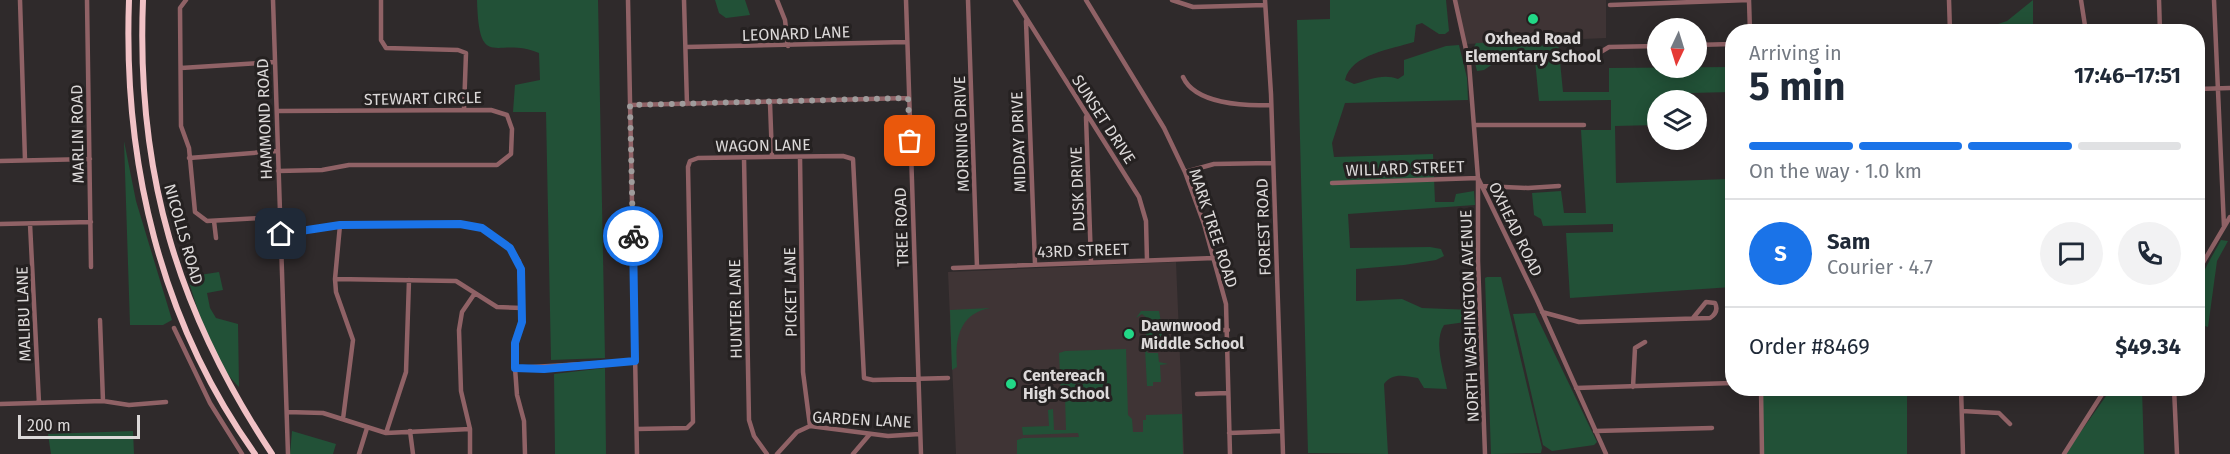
<!DOCTYPE html>
<meta charset="utf-8">
<style>
:root{--surface:#fff;--page:#f2f2f3;--text:#1f2937;--muted:#747a83;--line:#e0e1e3;--accent:#1a73e8}
body{margin:0;font-family:"Fira Sans",sans-serif;background:var(--page);color:var(--text);height:100vh;display:flex;flex-direction:column;font-size:22px;white-space:nowrap}
*{box-sizing:border-box;margin:0}
p{font-size:20px;color:var(--muted)}
.icon{flex:none;width:33px;height:33px;fill:none;stroke:currentColor;stroke-width:2;stroke-linecap:round;stroke-linejoin:round}
.map{position:relative;flex:1;overflow:hidden}
.side{position:absolute;left:1725px;top:24px;width:480px;height:372px;display:flex;flex-direction:column;background:var(--surface);border-radius:24px;box-shadow:0 3px 15px #0003}
.side>*{flex:none}
.needle{width:39px;rotate:184deg}
.tools{position:absolute;left:1647px;top:18px;display:grid;gap:12px}
.tools a{display:grid;place-items:center;width:60px;height:60px;border-radius:50%;background:var(--surface);box-shadow:0 3px 15px #0003;font-size:30px}
.scale{position:absolute;left:18px;bottom:15px;width:122px;box-sizing:border-box;padding-left:6px;border:3px solid #dcd9d9;border-top:0;font-size:16px;line-height:21px;white-space:nowrap;color:#dcd9d9;-webkit-text-stroke:4px #252121;paint-order:stroke}
.pin{position:absolute;display:grid;place-items:center;width:51px;height:51px;color:#fff;margin:-26px;border-radius:12px;box-shadow:0 3px 9px #0006}
.courier{position:absolute;display:grid;place-items:center;width:60px;height:60px;margin:-30px;border:4px solid #1a73e8;border-radius:50%;background:#fff;color:#222;box-shadow:0 2px 8px #0007}
.headline em{font-style:normal;font-weight:700}
.headline div{display:flex;flex-direction:column-reverse}
.headline{display:flex;align-items:center;justify-content:space-between;height:102px;padding:0 24px}
h1{font-size:39px;font-weight:700;line-height:45px}
.bar{display:grid;grid-template-columns:repeat(4,1fr);gap:9px 6px;align-content:center;height:72px;padding:0 24px}
.bar i{height:8px;border-radius:4px;background:var(--line)}
.bar .current{background:var(--accent)}
.bar p{grid-column:span 4}
.line{display:flex;align-items:center;gap:15px;padding:0 24px;border-top:2px solid var(--line)}
.line div{flex:1}
.round{display:grid;place-items:center;flex:none;width:63px;height:63px;border-radius:32px;background:var(--page)}
.map>svg:first-child{display:block}
.built{fill:#3f3435}
.green{fill:#225137}
.lines{fill:none;stroke-linecap:round;stroke-linejoin:round}
.minor{stroke:#906266;stroke-width:4.5}
.highway{stroke:#f1c2c6;stroke-width:6}
.done{stroke:#9f9c9c;stroke-width:6;stroke-dasharray:0 10.8}
.route{stroke:#1a73e8;stroke-width:8}
.poi-dot{fill:#22d887;stroke:#252121;stroke-width:2}
.labels{text-anchor:middle;stroke-width:6;stroke-linejoin:round;paint-order:stroke}
.street-label{font-size:16px;fill:#dcd9d9;stroke:#252121}
.poi-label{font-size:16px;font-weight:bold;fill:#dcd9d9;stroke:#252121;text-anchor:start}
</style>
<div class="map">
<svg width="2230" height="454" viewBox="0 0 2230 454">
<rect width="100%" height="100%" fill="#2f2a2b"/>
<path class="built" d="M1455,0H1606V38L1466,44Z
M1176,262L1184,454H956L948,272Z"/>
<path class="green" d="M477,0H598L605,358L551,360L546,112H513L515,85L540,80L539,53C497,35 479,74 477,0Z
M715,0H745L750,15L726,18L719,13Z
M1330,0H1446L1449,31L1445,34H1439L1422,23L1416,25L1414,42C1392,49 1351,54 1345,80L1354,84C1369,80 1383,73 1398,79L1404,75V60L1446,46L1459,45L1467,78L1468,100L1345,103L1332,143L1334,157L1433,154L1435,202H1454L1456,194L1474,191L1475,205L1348,214L1350,248L1430,247L1441,249L1444,256L1436,260L1404,265L1356,269V301L1402,299L1422,308L1472,310L1473,321L1444,325C1433,342 1444,371 1447,389L1424,388L1418,378C1404,376 1393,372 1384,384L1388,454L1308,453L1297,20L1330,19Z
M2033,0V31H1998V24L2007,21Z
M1558,41L1563,92H1609V68L1732,67V92L1690,93L1689,100H1658L1657,125L1615,126L1616,183L1729,179V152H1732V287L1570,298L1566,233L1613,232V224L1543,226L1541,219L1534,215L1532,193L1561,191L1564,213H1586L1581,130H1611V100L1539,101L1534,50L1509,53L1484,70L1477,71L1472,51L1476,43Z
M124,141L136,201L172,320L163,325H130Z
M2221,240L2228,241L2217,261L2208,327L2202,325C2186,294 2207,266 2221,240Z
M219,272L223,290L207,293L210,308L216,318L238,324L239,387C210,358 200,314 187,277Z
M1487,277H1501L1542,448L1541,453L1491,454L1485,278Z
M990,308C958,314 955,341 957,367L952,370L950,310Z
M1141,311H1159L1163,333L1167,336L1150,337L1163,341L1166,345L1165,349L1150,351L1146,337L1147,318L1142,314L1136,318Z
M1535,313L1597,442L1594,445L1552,451L1543,445L1513,314Z
M1126,349L1128,415L1132,419L1133,432H1143V420H1146V415L1182,414L1183,454H1017V440L1023,438L1079,437L1078,433L1023,435L1022,427L1049,426L1048,410L1053,409L1054,430H1066L1065,396H1061L1059,353L1065,351Z
M1145,349L1148,353H1158L1159,362L1168,364L1160,365L1161,382H1153V386H1147Z
M605,368L606,454H555L554,374Z
M1761,389H1907V454H1763Z
M2111,389H2142L2144,454H2065Z
M133,431L134,454H51L48,434Z
M292,431L336,444L333,454H290Z"/>
<g class="lines">
<path class="minor" d="M20,0L25,160
M87,0L91,267
M186,0L180,8L181,126L189,148L195,212L207,221L280,217
M273,0L288,454
M381,0V40L386,48L458,50L466,53L464,109
M628,0L637,454
M684,0L687,104
M777,0L785,20L788,46
M906,0L921,454
M968,0L977,267
M1015,0L1139,197L1146,221L1147,260
M1086,0L1164,128L1185,172L1204,224L1226,304L1230,454
M1172,0L1193,7L1265,5
M1265,0L1271,94L1283,454
M1455,0L1469,63L1478,178L1537,300L1606,454
M1749,0L1750,32
M1949,0L1950,32
M2081,0L2086,32
M2159,0L2160,32
M2214,0L2224,227
M1610,5L1749,0
M1026,21L1035,264
M1696,45L1732,44
M686,47L906,42
M1599,53L1609,47L1658,46
M181,68L274,62
M1183,77C1195,104 1244,106 1270,105
M2198,89L2230,88
M770,103L772,157
M631,105L908,98
M277,111L491,110L507,115L512,129L511,154L497,165H349L322,170L278,171
M1086,117L1091,262
M1475,125H1584
M800,157L803,372L810,426
M189,158L277,151
M744,158L749,420L754,436L767,454
M0,161L90,159
M1185,172L1214,164L1272,163
M1332,183L1478,178V261L1485,454
M1482,186L1528,188L1559,186
M214,221L216,238
M0,224L91,222
M30,224L39,403
M340,225L335,279L336,292L353,340L343,419
M281,235L340,225H469L482,228L499,239L510,248L519,261L522,322L515,343V368L517,395L524,421L525,454
M953,268L1214,258
M2198,271L2230,217
M335,279L456,281L497,307L522,308
M1542,312L1579,322L1710,318C1716,314 1718,309 1715,303L1706,302L1693,318
M100,320L103,401
M174,328L210,403L242,454
M1195,330H1228
M515,368L635,361
M1633,387L1635,348L1645,342
M1576,388L1732,383
M1761,388L1762,454
M1961,388L1963,454
M2174,388L2177,454
M1197,394L1228,393
M0,404L103,401L129,405L166,402
M1962,411L1999,413L2010,424
M287,412L323,413L386,433L470,429
M637,429L687,428L693,422L688,167L690,161L698,158L843,156L853,159L864,378L873,380L948,378
M410,431L413,454
M1595,431L1712,428
M386,433L406,372L409,280
M1229,433L1282,431
M359,454L367,428
M470,454V429L461,391L459,330L462,312L475,293
M777,454L797,432L810,426L888,436L920,434
M853,454L870,434
M2064,454L2106,388"/>
<path class="highway" d="M129,0C123,161 160,321 255,454
M143,0C136,172 177,311 272,454"/>
</g>
<g class="lines">
<path class="done" d="M633,236L630,105L908,98L910,141"/>
<path class="route" d="M281,234L340,225L460,224L482,228L510,248L521,269L522,322L515,343V368L544,369L635,361L633,236"/>
</g>
<g class="poi-dot">
<circle cx="1533" cy="19" r="6"/>
<circle cx="1129" cy="334" r="6"/>
<circle cx="1011" cy="384" r="6"/>
</g>
<g class="labels">
<g class="street-label">
<text transform="translate(796 33) rotate(-2)" y="6">LEONARD LANE</text>
<text transform="translate(423 98) rotate(-1)" y="6">STEWART CIRCLE</text>
<text transform="translate(264 119) rotate(-92)" y="6">HAMMOND ROAD</text>
<text transform="translate(1104 119) rotate(57)" y="6">SUNSET DRIVE</text>
<text transform="translate(77 134) rotate(-91)" y="6">MARLIN ROAD</text>
<text transform="translate(961 134) rotate(-92)" y="6">MORNING DRIVE</text>
<text transform="translate(1018 142) rotate(-92)" y="6">MIDDAY DRIVE</text>
<text transform="translate(763 145) rotate(-1)" y="6">WAGON LANE</text>
<text transform="translate(1405 168) rotate(-2)" y="6">WILLARD STREET</text>
<text transform="translate(1077 189) rotate(-92)" y="6">DUSK DRIVE</text>
<text transform="translate(901 227) rotate(-92)" y="6">TREE ROAD</text>
<text transform="translate(1263 227) rotate(-92)" y="6">FOREST ROAD</text>
<text transform="translate(1214 228) rotate(72)" y="6">MARK TREE ROAD</text>
<text transform="translate(1516 229) rotate(64)" y="6">OXHEAD ROAD</text>
<text transform="translate(184 234) rotate(74)" y="6">NICOLLS ROAD</text>
<text transform="translate(1083 250) rotate(-2)" y="6">43RD STREET</text>
<text transform="translate(790 292) rotate(-91)" y="6">PICKET LANE</text>
<text transform="translate(735 309) rotate(-91)" y="6">HUNTER LANE</text>
<text transform="translate(23 314) rotate(-92)" y="6">MALIBU LANE</text>
<text transform="translate(1469 316) rotate(-92)" y="6">NORTH WASHINGTON AVENUE</text>
<text transform="translate(862 419) rotate(3)" y="6">GARDEN LANE</text>
</g>
<g class="poi-label">
<text x="1533" y="44" text-anchor="middle">Oxhead Road<tspan x="1533" dy="18">Elementary School</tspan></text>
<text x="1141" y="331">Dawnwood<tspan x="1141" dy="18">Middle School</tspan></text>
<text x="1023" y="381">Centereach<tspan x="1023" dy="18">High School</tspan></text>
</g>
</g>
</svg>
<div class="tools">
<a><svg class="needle" viewBox="-14 -14 28 28"><path d="M0-13l5 13h-10z" fill="#e53935"/><path d="M0 13l5-13h-10z" fill="#747a83"/></svg></a>
<a><svg class="icon" aria-label="layers" viewBox="0 0 24 24"><path d="M12 4l9 5-9 5-9-5zM3 14l9 5 9-5"/></svg></a>
</div>
<div class="scale">200 m</div>
<div class="pin" style="left:910px;top:141px;background:#ea580c"><svg class="icon" aria-label="bag" viewBox="0 0 24 24"><path d="M5 8h14l-1 12H6zM9 8a3 3 0 0 1 6 0"/></svg></div>
<div class="pin" style="left:281px;top:234px;background:#1f2937"><svg class="icon" aria-label="home" viewBox="0 0 24 24"><path d="M3 11l9-7 9 7M6 9v11h12V9"/></svg></div>
<div class="courier" style="left:633px;top:236px"><svg class="icon" aria-label="bike" viewBox="0 0 24 24"><circle cx="6" cy="16" r="4"/><circle cx="18" cy="16" r="4"/><path d="M6 16l4-8h5l3 8M10 8l3 8H6M13 5h3"/></svg></div>
<section class="side">
<div class="headline"><div><h1>5 min</h1><p>Arriving in</p></div><em>17:46–17:51</em></div>
<div class="bar"><i class="current"></i><i class="current"></i><i class="current"></i><i></i><p>On the way · 1.0 km</p></div>
<div class="line" style="height:108px"><b class="round" style="background:var(--accent);color:#fff">S</b><div><b>Sam</b><p>Courier · 4.7</p></div><a class="round"><svg class="icon" aria-label="chat" viewBox="0 0 24 24"><path d="M4 5h16v11H9l-5 4z"/></svg></a><a class="round"><svg class="icon" aria-label="phone" viewBox="0 0 24 24"><path d="M5 4h4l2 5-3 2q2 4 5 5l2-3 5 2v4C11 20 4 13 5 4z"/></svg></a></div>
<div class="line" style="height:78px"><div>Order #8469</div><b>$49.34</b></div>
</section>
</div>
